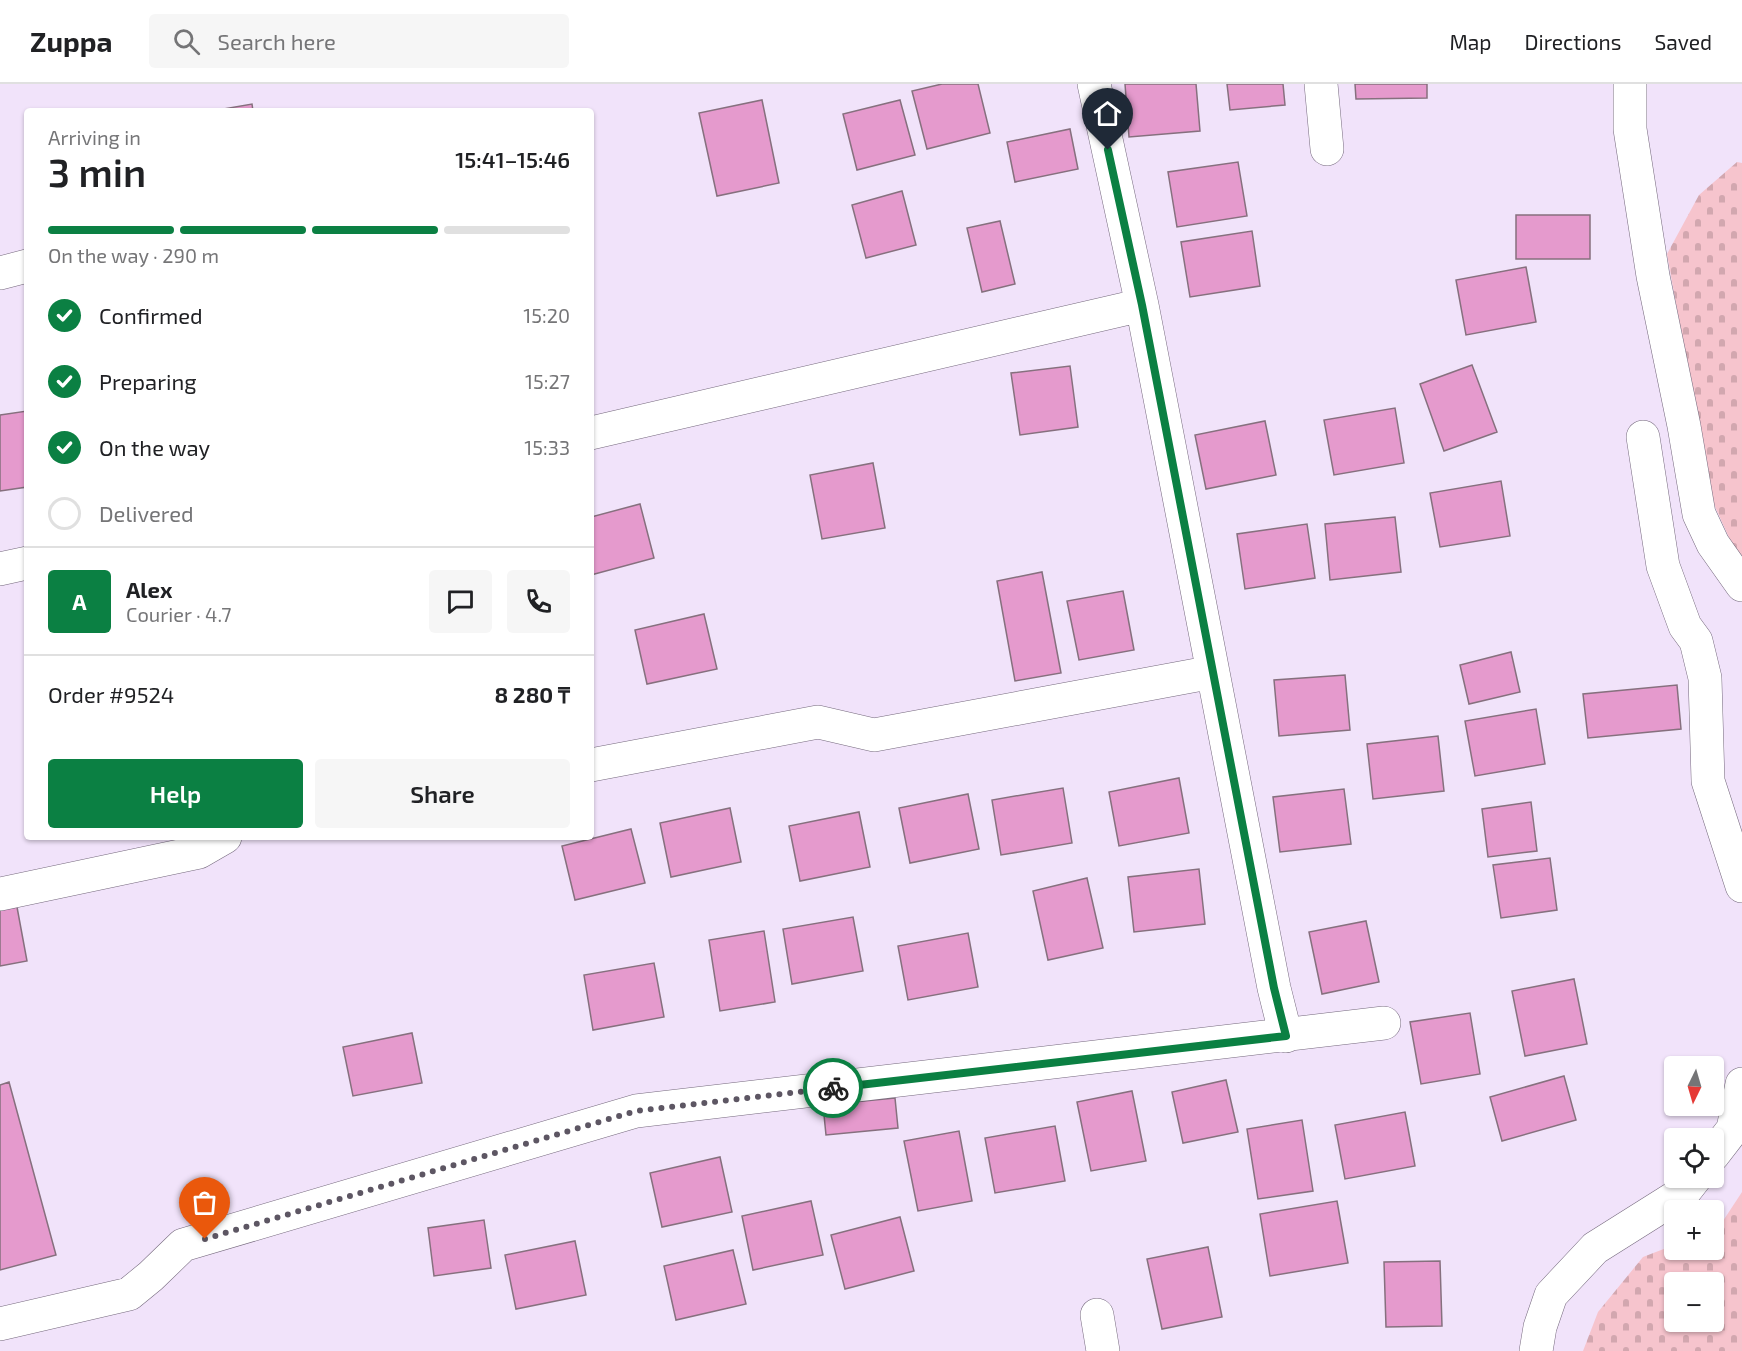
<!DOCTYPE html>
<meta charset="utf-8">
<style>
:root{--surface:#fff;--page:#f6f6f6;--text:#202124;--muted:#757577;--line:#e0e0e0;--accent:#0b8043}
body{margin:0;font-family:"Exo 2",sans-serif;background:var(--page);color:var(--text);height:100vh;display:flex;flex-direction:column;font-size:22px;white-space:nowrap}
*{box-sizing:border-box;margin:0}
p{font-size:20px;color:var(--muted)}
.icon{flex:none;width:33px;height:33px;fill:none;stroke:currentColor;stroke-width:2;stroke-linecap:round;stroke-linejoin:round}
.map{position:relative;flex:1;overflow:hidden}
.panel{position:absolute;left:24px;top:24px;width:570px;height:732px;display:flex;flex-direction:column;background:var(--surface);border-radius:6px;box-shadow:0 2px 4px #0004}
.panel>*{flex:none}
.needle{width:39px;rotate:185deg}
.fabs{position:absolute;left:1664px;top:972px;display:grid;gap:12px}
.fabs a{display:grid;place-items:center;width:60px;height:60px;border-radius:6px;background:var(--surface);box-shadow:0 2px 4px #0004;font-size:30px}
.pin{position:absolute;display:grid;place-items:center;width:51px;height:51px;color:#fff;margin:-62px -26px;border-radius:50% 50% 50% 0;rotate:-45deg;box-shadow:0 0 6px #0007}
.pin .icon{rotate:45deg}
.courier{position:absolute;display:grid;place-items:center;width:60px;height:60px;margin:-30px;border:4px solid #0b8043;border-radius:50%;background:#fff;color:#222;box-shadow:0 2px 8px #0007}
.head em{font-style:normal;font-weight:600}
.head div{display:flex;flex-direction:column-reverse}
.head{display:flex;align-items:center;justify-content:space-between;height:102px;padding:0 24px}
h1{font-size:39px;font-weight:600;line-height:45px}
.bar{display:grid;grid-template-columns:repeat(4,1fr);gap:9px 6px;align-content:center;height:72px;padding:0 24px}
.bar i{height:8px;border-radius:4px;background:var(--line)}
.bar .selected{background:var(--accent)}
.bar p{grid-column:span 4}
.line{display:flex;align-items:center;gap:15px;padding:0 24px;border-top:2px solid var(--line)}
.line div{flex:1}
.round{display:grid;place-items:center;flex:none;width:63px;height:63px;border-radius:6px;background:var(--page)}
ol{padding:0 24px;list-style:none}
li{display:flex;align-items:center;gap:18px;height:66px}
li p{margin-inline-start:auto}
li .icon{padding:6px;border-radius:50%;background:var(--accent);color:#fff;stroke-width:4}
li:last-child{color:var(--muted)}
li i{width:33px;height:33px;border:3px solid var(--line);border-radius:50%}
.cta{display:flex;gap:12px;margin-top:auto;padding:12px 24px}
.cta a{flex:1;height:69px;border-radius:6px;background:var(--accent);color:#fff;font-size:24px;font-weight:600;line-height:69px;text-align:center}
.cta a+a{background:var(--page);color:var(--text)}
header{display:flex;align-items:center;gap:36px;box-sizing:border-box;height:84px;padding:0 30px;background:var(--surface);border-bottom:2px solid var(--line)}
header strong{font-size:28px}
nav{display:flex;gap:33px;margin-inline-start:auto;font-size:21px}
.search{width:420px;height:54px;background:var(--page);display:flex;align-items:center;gap:15px;box-sizing:border-box;padding:0 21px;border-radius:6px;color:var(--muted);font-size:22px}
.map>svg:first-child{display:block}
.cemetery{fill:url(#cemetery-stones);fill-rule:evenodd}
.building{fill:#e59acd;stroke:#86707e;stroke-width:1.5}
.lines{fill:none;stroke-linecap:round;stroke-linejoin:round}
.street-casing{stroke:#75697d;stroke-width:34}
.street{stroke:#fff;stroke-width:33}
.done{stroke:#5d5663;stroke-width:6;stroke-dasharray:0 10.8}
.route{stroke:#0b8043;stroke-width:8}
</style>
<header>
<strong>Zuppa</strong>
<div class="search"><svg class="icon" aria-label="search" viewBox="0 0 24 24"><circle cx="10" cy="10" r="6"/><path d="M15 15l6 6"/></svg>Search here</div>
<nav><a>Map</a><a>Directions</a><a>Saved</a></nav>
</header>
<div class="map">
<svg width="1742" height="1267" viewBox="0 0 1742 1267">
<defs>
<pattern id="cemetery-stones" width="16" height="16" patternUnits="userSpaceOnUse" patternTransform="scale(1.5)"><rect width="16" height="16" fill="#f6c4cd"/><path d="M2 7V4a2 2 0 0 1 4 0v3zM10 15v-3a2 2 0 0 1 4 0v3z" fill="#d2a7af"/></pattern>
</defs>
<rect width="100%" height="100%" fill="#f1e3fa"/>
<path class="cemetery" d="M1737,78L1742,79V482L1711,414L1667,170L1699,111Z
M1742,1108V1267H1583L1598,1228L1643,1173L1674,1161V1166H1713V1146L1719,1143ZM1674,1198H1713V1238H1674Z"/>
<path class="building" d="M942,0H978L990,49L927,65L912,7Z
M1125,0H1196L1200,47L1129,53Z
M1227,0H1283L1285,21L1230,26Z
M1355,0H1427V14L1356,15Z
M762,16L779,99L717,112L699,29Z
M900,16L915,71L857,86L843,30Z
M252,20L253,27H212Z
M1070,45L1078,85L1015,98L1007,58Z
M1238,78L1247,132L1177,143L1168,88Z
M902,107L916,161L866,174L852,121Z
M1516,131H1590V175H1516Z
M1000,137L1015,200L982,208L967,144Z
M1252,147L1260,202L1190,213L1181,158Z
M1526,183L1536,238L1466,251L1456,196Z
M1472,281L1497,348L1444,367L1420,300Z
M1070,282L1078,343L1020,351L1011,289Z
M1395,324L1404,379L1334,391L1324,336Z
M27,327V403L0,407V331Z
M1265,337L1276,391L1206,405L1195,351Z
M873,379L885,444L822,455L810,391Z
M1501,397L1510,452L1440,463L1430,409Z
M640,420L654,474L591,491V433Z
M1395,433L1401,488L1330,496L1325,440Z
M1307,440L1315,494L1245,505L1237,450Z
M1042,488L1061,589L1015,597L997,497Z
M1123,507L1134,566L1079,576L1067,517Z
M704,530L717,585L647,600L635,546Z
M1511,568L1520,608L1469,620L1460,581Z
M1345,591L1350,646L1279,652L1274,596Z
M1677,601L1681,645L1588,654L1583,610Z
M1536,625L1545,680L1475,692L1465,637Z
M1438,652L1444,707L1373,715L1367,660Z
M1179,694L1189,749L1119,762L1109,708Z
M1063,704L1072,759L1001,771L992,716Z
M1344,705L1351,760L1280,768L1273,713Z
M968,710L979,765L910,779L899,724Z
M1531,718L1537,767L1488,773L1482,725Z
M730,724L741,778L671,793L660,739Z
M859,728L870,783L800,797L789,742Z
M631,745L645,799L575,816L562,762Z
M1550,774L1557,826L1501,834L1493,781Z
M1199,785L1205,840L1134,848L1128,793Z
M1087,794L1103,864L1048,876L1033,807Z
M17,823L27,877L0,882V826Z
M853,833L863,887L792,900L783,845Z
M1366,837L1379,898L1322,910L1309,848Z
M764,847L775,918L720,927L709,856Z
M968,849L978,903L908,916L898,862Z
M654,879L664,933L593,946L584,891Z
M1574,895L1587,960L1525,972L1512,907Z
M1470,929L1480,990L1421,1000L1410,938Z
M412,949L422,999L353,1012L343,963Z
M1564,992L1576,1036L1502,1057L1490,1013Z
M1226,996L1238,1048L1183,1059L1172,1008Z
M9,998L56,1171L0,1186V1001Z
M1132,1007L1146,1077L1091,1087L1077,1018Z
M895,1014L898,1044L826,1051L823,1021Z
M1405,1028L1415,1082L1345,1095L1335,1041Z
M1302,1036L1313,1107L1258,1115L1247,1045Z
M1055,1042L1065,1097L995,1109L985,1054Z
M959,1047L972,1117L918,1127L904,1057Z
M720,1073L732,1128L662,1143L650,1089Z
M811,1117L823,1171L753,1186L742,1132Z
M1337,1117L1348,1179L1270,1192L1260,1130Z
M900,1133L914,1187L845,1205L831,1151Z
M484,1136L491,1184L434,1192L428,1144Z
M575,1157L586,1211L516,1225L505,1171Z
M1208,1163L1222,1233L1162,1245L1147,1175Z
M733,1166L746,1220L676,1236L664,1182Z
M1440,1177L1442,1242L1386,1243L1384,1178Z"/>
<g class="lines">
<g class="street-casing">
<path id="street" d="M1094,0L1142,221L1274,904L1286,952
M1321,0L1327,65
M1630,0V45L1653,192L1684,342L1699,430L1713,460L1742,501
M0,189L27,182
M591,349L1142,221
M1643,353L1663,482L1685,542L1696,557L1705,594L1708,697L1742,802
M0,485L27,479
M591,681L818,638L874,651L1213,588
M0,810L199,768L225,753
M1713,1071L1733,1045L1742,1000
M1097,1231L1103,1267
M0,1240L129,1210L151,1192L183,1161L636,1027L1384,939
M1536,1267L1540,1243L1551,1211L1595,1164L1684,1108L1695,1094"/>
</g>
<use href="#street" class="street"/>
</g>
<g class="lines">
<path class="done" d="M205,1155L636,1027L833,1004"/>
<path class="route" d="M833,1004L1286,952L1274,904L1142,221L1108,66"/>
</g>
</svg>
<div class="fabs">
<a><svg class="needle" viewBox="-14 -14 28 28"><path d="M0-13l5 13h-10z" fill="#e53935"/><path d="M0 13l5-13h-10z" fill="#757577"/></svg></a>
<a><svg class="icon" aria-label="locate" viewBox="0 0 24 24"><circle cx="12" cy="12" r="6"/><path d="M12 2v4M12 18v4M2 12h4M18 12h4"/></svg></a>
<a>+</a>
<a>−</a>
</div>
<div class="pin" style="left:205px;top:1155px;background:#ea580c"><svg class="icon" aria-label="bag" viewBox="0 0 24 24"><path d="M5 8h14l-1 12H6zM9 8a3 3 0 0 1 6 0"/></svg></div>
<div class="pin" style="left:1108px;top:66px;background:#1f2937"><svg class="icon" aria-label="home" viewBox="0 0 24 24"><path d="M3 11l9-7 9 7M6 9v11h12V9"/></svg></div>
<div class="courier" style="left:833px;top:1004px"><svg class="icon" aria-label="bike" viewBox="0 0 24 24"><circle cx="6" cy="16" r="4"/><circle cx="18" cy="16" r="4"/><path d="M6 16l4-8h5l3 8M10 8l3 8H6M13 5h3"/></svg></div>
<section class="panel">
<div class="head"><div><h1>3 min</h1><p>Arriving in</p></div><em>15:41–15:46</em></div>
<div class="bar"><i class="selected"></i><i class="selected"></i><i class="selected"></i><i></i><p>On the way · 290 m</p></div>
<ol>
<li><svg class="icon" aria-label="check" viewBox="0 0 24 24"><path d="M5 12l5 5 9-10"/></svg>Confirmed<p>15:20</p></li>
<li><svg class="icon" aria-label="check" viewBox="0 0 24 24"><path d="M5 12l5 5 9-10"/></svg>Preparing<p>15:27</p></li>
<li><svg class="icon" aria-label="check" viewBox="0 0 24 24"><path d="M5 12l5 5 9-10"/></svg>On the way<p>15:33</p></li>
<li><i></i>Delivered</li>
</ol>
<div class="line" style="height:108px"><b class="round" style="background:var(--accent);color:#fff">A</b><div><b>Alex</b><p>Courier · 4.7</p></div><a class="round"><svg class="icon" aria-label="chat" viewBox="0 0 24 24"><path d="M4 5h16v11H9l-5 4z"/></svg></a><a class="round"><svg class="icon" aria-label="phone" viewBox="0 0 24 24"><path d="M5 4h4l2 5-3 2q2 4 5 5l2-3 5 2v4C11 20 4 13 5 4z"/></svg></a></div>
<div class="line" style="height:78px"><div>Order #9524</div><b>8 280 ₸</b></div>
<div class="cta"><a>Help</a><a>Share</a></div>
</section>
</div>
